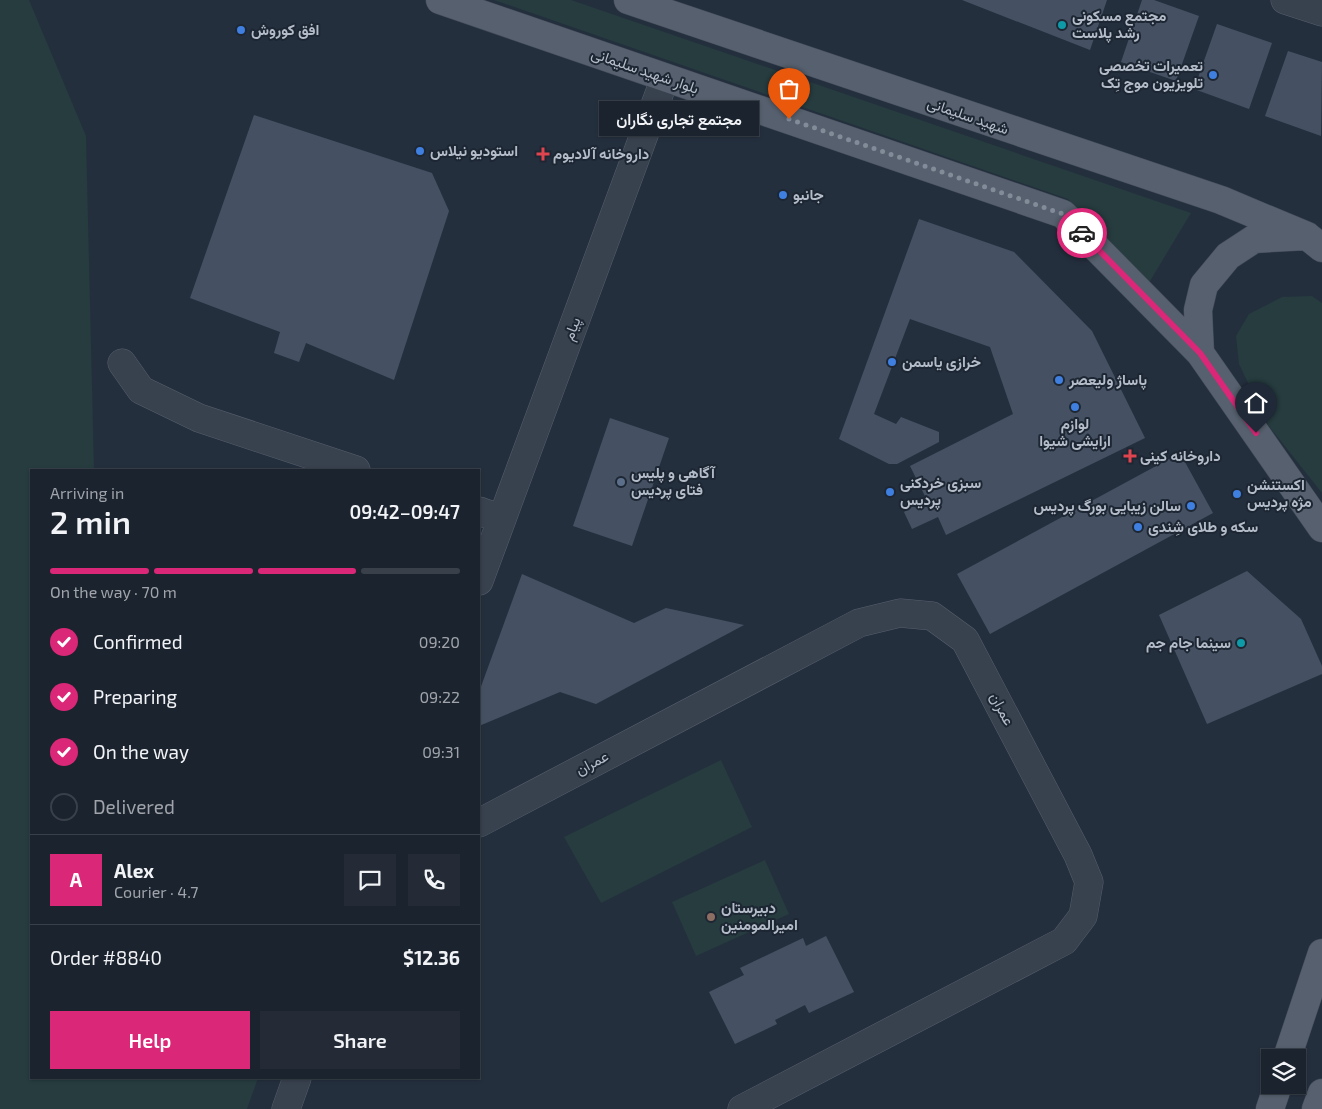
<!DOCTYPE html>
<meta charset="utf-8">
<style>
:root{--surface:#1b232e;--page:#242b36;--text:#f1f3f6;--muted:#a0a4aa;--line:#39404a;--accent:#db2777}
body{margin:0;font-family:"Exo 2",Vazirmatn,sans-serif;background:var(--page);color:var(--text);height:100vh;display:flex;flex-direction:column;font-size:19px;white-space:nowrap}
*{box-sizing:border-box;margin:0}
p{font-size:16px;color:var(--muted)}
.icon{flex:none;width:28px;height:28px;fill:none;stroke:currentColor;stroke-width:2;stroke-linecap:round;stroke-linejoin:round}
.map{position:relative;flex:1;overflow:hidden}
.sheet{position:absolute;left:30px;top:469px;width:450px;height:610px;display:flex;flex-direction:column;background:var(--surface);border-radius:0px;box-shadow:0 1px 4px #0004,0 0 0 1px var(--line)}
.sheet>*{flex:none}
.fabs{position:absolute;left:1261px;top:1049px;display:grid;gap:10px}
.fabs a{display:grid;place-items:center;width:45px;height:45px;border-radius:0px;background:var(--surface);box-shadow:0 1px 4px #0004,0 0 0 1px var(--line);font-size:25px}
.pin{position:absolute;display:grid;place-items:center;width:42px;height:42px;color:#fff;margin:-51px -21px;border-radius:50% 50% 50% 0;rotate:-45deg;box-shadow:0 0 5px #0007}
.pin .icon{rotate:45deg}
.courier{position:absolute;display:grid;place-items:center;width:50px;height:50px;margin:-25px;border:4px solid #db2777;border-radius:50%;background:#fff;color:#222;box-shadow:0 1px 6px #0007}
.bubble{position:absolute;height:35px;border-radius:0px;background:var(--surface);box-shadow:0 1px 4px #0004,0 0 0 1px var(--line);font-size:16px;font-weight:600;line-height:35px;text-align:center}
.overview em{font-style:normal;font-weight:600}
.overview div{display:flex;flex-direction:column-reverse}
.overview{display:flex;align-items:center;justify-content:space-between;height:85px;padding:0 20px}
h1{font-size:32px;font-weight:600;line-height:38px}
.bar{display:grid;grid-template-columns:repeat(4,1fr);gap:8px 5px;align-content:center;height:60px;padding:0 20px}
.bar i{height:6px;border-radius:4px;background:var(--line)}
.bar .selected{background:var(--accent)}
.bar p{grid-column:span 4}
.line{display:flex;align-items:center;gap:12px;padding:0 20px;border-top:1px solid var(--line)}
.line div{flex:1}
.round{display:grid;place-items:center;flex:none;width:52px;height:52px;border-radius:0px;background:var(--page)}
ol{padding:0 20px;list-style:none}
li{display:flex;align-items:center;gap:15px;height:55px}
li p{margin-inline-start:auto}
li .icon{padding:5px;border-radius:50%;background:var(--accent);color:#fff;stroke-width:4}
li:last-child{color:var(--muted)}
li i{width:28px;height:28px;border:2px solid var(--line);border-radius:50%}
.primary-button{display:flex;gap:10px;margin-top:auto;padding:10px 20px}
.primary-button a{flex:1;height:58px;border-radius:0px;background:var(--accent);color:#fff;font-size:20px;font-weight:600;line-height:58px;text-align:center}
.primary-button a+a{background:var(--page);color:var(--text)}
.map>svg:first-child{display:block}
.green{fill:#263c3f}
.building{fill:#455162}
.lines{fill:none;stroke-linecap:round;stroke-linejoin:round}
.minor-casing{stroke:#565f6c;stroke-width:29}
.major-casing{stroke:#414a57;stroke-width:29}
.minor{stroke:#38414e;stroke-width:28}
.major{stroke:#56606e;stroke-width:28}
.done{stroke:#828b98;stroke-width:5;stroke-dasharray:0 9}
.route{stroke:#db2777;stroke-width:6}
.culture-dot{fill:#0f9aa8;stroke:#1d2633;stroke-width:2}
.shop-dot{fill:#3f7fe0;stroke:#1d2633;stroke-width:2}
.health-dot{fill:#e0444e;stroke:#1d2633;stroke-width:2}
.service-dot{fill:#5c6f8a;stroke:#1d2633;stroke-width:2}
.education-dot{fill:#8d6e63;stroke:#1d2633;stroke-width:2}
.labels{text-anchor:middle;stroke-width:4;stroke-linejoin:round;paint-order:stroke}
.poi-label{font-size:15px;font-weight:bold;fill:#b4bcc9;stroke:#1d2633;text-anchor:start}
.street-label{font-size:15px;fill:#b4bcc9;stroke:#1d2633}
</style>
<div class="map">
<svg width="1322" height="1109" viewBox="0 0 1322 1109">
<rect width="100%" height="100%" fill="#242f3e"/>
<path class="green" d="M0,0H29L86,136L94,470H31V1078H258L247,1109H0Z
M494,0H571L1191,213L1150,281L1142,282L1068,199Z
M1312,296L1322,303V493L1268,425L1239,364L1236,336L1249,314L1282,297Z
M721,760L752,827L601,903L564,837Z
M765,860L789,914L696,956L672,902Z"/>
<path class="building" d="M962,0H1107L1090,50Z
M1142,0H1154L1199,16L1176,81L1121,62Z
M1217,24L1272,43L1249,109L1194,89Z
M1288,51L1322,62L1321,136L1265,116Z
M254,115L432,173L449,211L394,380L306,343L299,362L274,353L280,332L190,298Z
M919,219L1014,252L1092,331L1145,438L946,535L938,517L912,529L904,512L926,498L910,466L1013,414L990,347L910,319L874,414L896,424L901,417L939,432V442L897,464H889L839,439Z
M610,418L669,438L632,546L573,526Z
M1180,453L1213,513L990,634L957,574Z
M1247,571L1301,619L1322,666V674L1207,724L1159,615Z
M522,574L634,623L666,608L744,625L596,704L560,692L479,726V692Z
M826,936L854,992L809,1013L805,1005L775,1020L777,1024L735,1044L709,992L744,975L740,968L803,938L806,946Z"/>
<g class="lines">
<g class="minor-casing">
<path id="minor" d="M1285,0L1322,12
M122,363L141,390L199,418L356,470
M479,511L501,519
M479,581L665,78
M479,823L859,623L900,613L932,616L965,640L1078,855L1089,882L1083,916L1064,941L742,1109
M286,1109L297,1078"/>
</g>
<g class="major-casing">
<path id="major" d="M440,0L1063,214L1200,353L1322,528
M628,0L1221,200L1307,236
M1200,353L1198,310L1204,285L1228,256L1254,239L1307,236L1322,248
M1287,1058L1322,953
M1270,1109L1278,1085
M1316,1109L1322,1093"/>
</g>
<use href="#minor" class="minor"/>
<use href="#major" class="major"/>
</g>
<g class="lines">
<path class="done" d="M789,119L1063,214L1082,233"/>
<path class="route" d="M1082,233L1200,353L1256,433"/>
</g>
<g class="culture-dot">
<circle cx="1062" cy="25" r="5"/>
<circle cx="1241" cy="643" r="5"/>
</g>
<g class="shop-dot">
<circle cx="241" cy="30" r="5"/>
<circle cx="1213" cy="75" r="5"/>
<circle cx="420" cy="151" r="5"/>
<circle cx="783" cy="195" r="5"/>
<circle cx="892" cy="362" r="5"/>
<circle cx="1059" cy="380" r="5"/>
<circle cx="1075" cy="407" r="5"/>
<circle cx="890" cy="492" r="5"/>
<circle cx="1237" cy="494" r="5"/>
<circle cx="1191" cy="506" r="5"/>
<circle cx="1138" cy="527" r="5"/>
</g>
<g class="health-dot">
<path d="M540.5 146.5h5v5h5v5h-5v5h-5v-5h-5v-5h5z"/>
<path d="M1127.5 448.5h5v5h5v5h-5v5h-5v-5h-5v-5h5z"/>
</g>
<circle class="service-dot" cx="621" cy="482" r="5"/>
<circle class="education-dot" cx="711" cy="917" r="5"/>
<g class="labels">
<g class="poi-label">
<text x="1072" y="21">مجتمع مسکونی<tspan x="1072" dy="17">رشد پلاست</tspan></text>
<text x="251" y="35">افق کوروش</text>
<text x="1203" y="71" text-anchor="end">تعمیرات تخصصی<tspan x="1203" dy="17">تلویزیون موج تِک</tspan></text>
<text x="430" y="156">استودیو نیلاس</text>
<text x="553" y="159">داروخانه آلادیوم</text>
<text x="793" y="200">جانبو</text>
<text x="902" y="367">خرازی یاسمن</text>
<text x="1069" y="385">پاساژ ولیعصر</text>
<text x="1075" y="429" text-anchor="middle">لوازم<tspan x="1075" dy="17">ارایشی شیوا</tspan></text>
<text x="1140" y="461">داروخانه کینی</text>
<text x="631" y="478">آگاهی و پلیس<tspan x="631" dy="17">فتای پردیس</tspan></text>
<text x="900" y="488">سبزی خردکنی<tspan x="900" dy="17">پردیس</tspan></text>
<text x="1247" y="490">اکستنشن<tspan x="1247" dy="17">مژه پردیس</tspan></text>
<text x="1181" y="511" text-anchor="end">سالن زیبایی بورگ پردیس</text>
<text x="1148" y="532">سکه و طلای شِندی</text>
<text x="1231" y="648" text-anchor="end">سینما جام جم</text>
<text x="721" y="913">دبیرستان<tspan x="721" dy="17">امیرالمومنین</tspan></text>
</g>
<g class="street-label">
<text transform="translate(645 71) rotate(19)" y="5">بلوار شهید سلیمانی</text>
<text transform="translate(968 116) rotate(19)" y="5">شهید سلیمانی</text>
<text transform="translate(572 329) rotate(-70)" y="5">پیام</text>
<text transform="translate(1002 709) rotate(62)" y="5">عمران</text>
<text transform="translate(592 763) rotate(-28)" y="5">عمران</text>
</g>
</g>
</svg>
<div class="fabs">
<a><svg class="icon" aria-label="layers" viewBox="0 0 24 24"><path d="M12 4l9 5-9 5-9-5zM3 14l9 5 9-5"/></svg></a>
</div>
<div class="pin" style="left:789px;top:119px;background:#ea580c"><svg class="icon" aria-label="bag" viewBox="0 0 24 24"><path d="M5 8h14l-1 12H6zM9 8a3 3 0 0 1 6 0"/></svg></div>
<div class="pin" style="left:1256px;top:433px;background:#1f2937"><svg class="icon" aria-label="home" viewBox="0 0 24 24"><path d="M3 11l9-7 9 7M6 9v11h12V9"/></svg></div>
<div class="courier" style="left:1082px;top:233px"><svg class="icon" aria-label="car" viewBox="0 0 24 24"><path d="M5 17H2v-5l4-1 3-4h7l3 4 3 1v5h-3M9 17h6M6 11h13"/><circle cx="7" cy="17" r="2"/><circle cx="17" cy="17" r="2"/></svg></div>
<div class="bubble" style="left:599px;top:101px;width:160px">مجتمع تجاری نگاران</div>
<section class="sheet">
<div class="overview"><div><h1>2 min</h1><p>Arriving in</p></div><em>09:42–09:47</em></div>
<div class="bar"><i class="selected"></i><i class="selected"></i><i class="selected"></i><i></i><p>On the way · 70 m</p></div>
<ol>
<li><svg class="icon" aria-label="check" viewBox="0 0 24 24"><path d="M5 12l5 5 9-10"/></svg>Confirmed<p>09:20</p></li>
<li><svg class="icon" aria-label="check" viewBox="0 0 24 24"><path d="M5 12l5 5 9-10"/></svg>Preparing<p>09:22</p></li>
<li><svg class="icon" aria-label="check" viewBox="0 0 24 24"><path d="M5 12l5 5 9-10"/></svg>On the way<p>09:31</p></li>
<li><i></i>Delivered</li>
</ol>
<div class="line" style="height:90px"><b class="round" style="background:var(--accent);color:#fff">A</b><div><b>Alex</b><p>Courier · 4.7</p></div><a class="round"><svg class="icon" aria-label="chat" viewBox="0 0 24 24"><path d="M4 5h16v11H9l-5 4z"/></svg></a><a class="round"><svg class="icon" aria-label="phone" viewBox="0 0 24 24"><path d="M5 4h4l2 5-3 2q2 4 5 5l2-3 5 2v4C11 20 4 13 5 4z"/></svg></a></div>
<div class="line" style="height:65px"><div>Order #8840</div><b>$12.36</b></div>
<div class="primary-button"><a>Help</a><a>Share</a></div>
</section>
</div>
